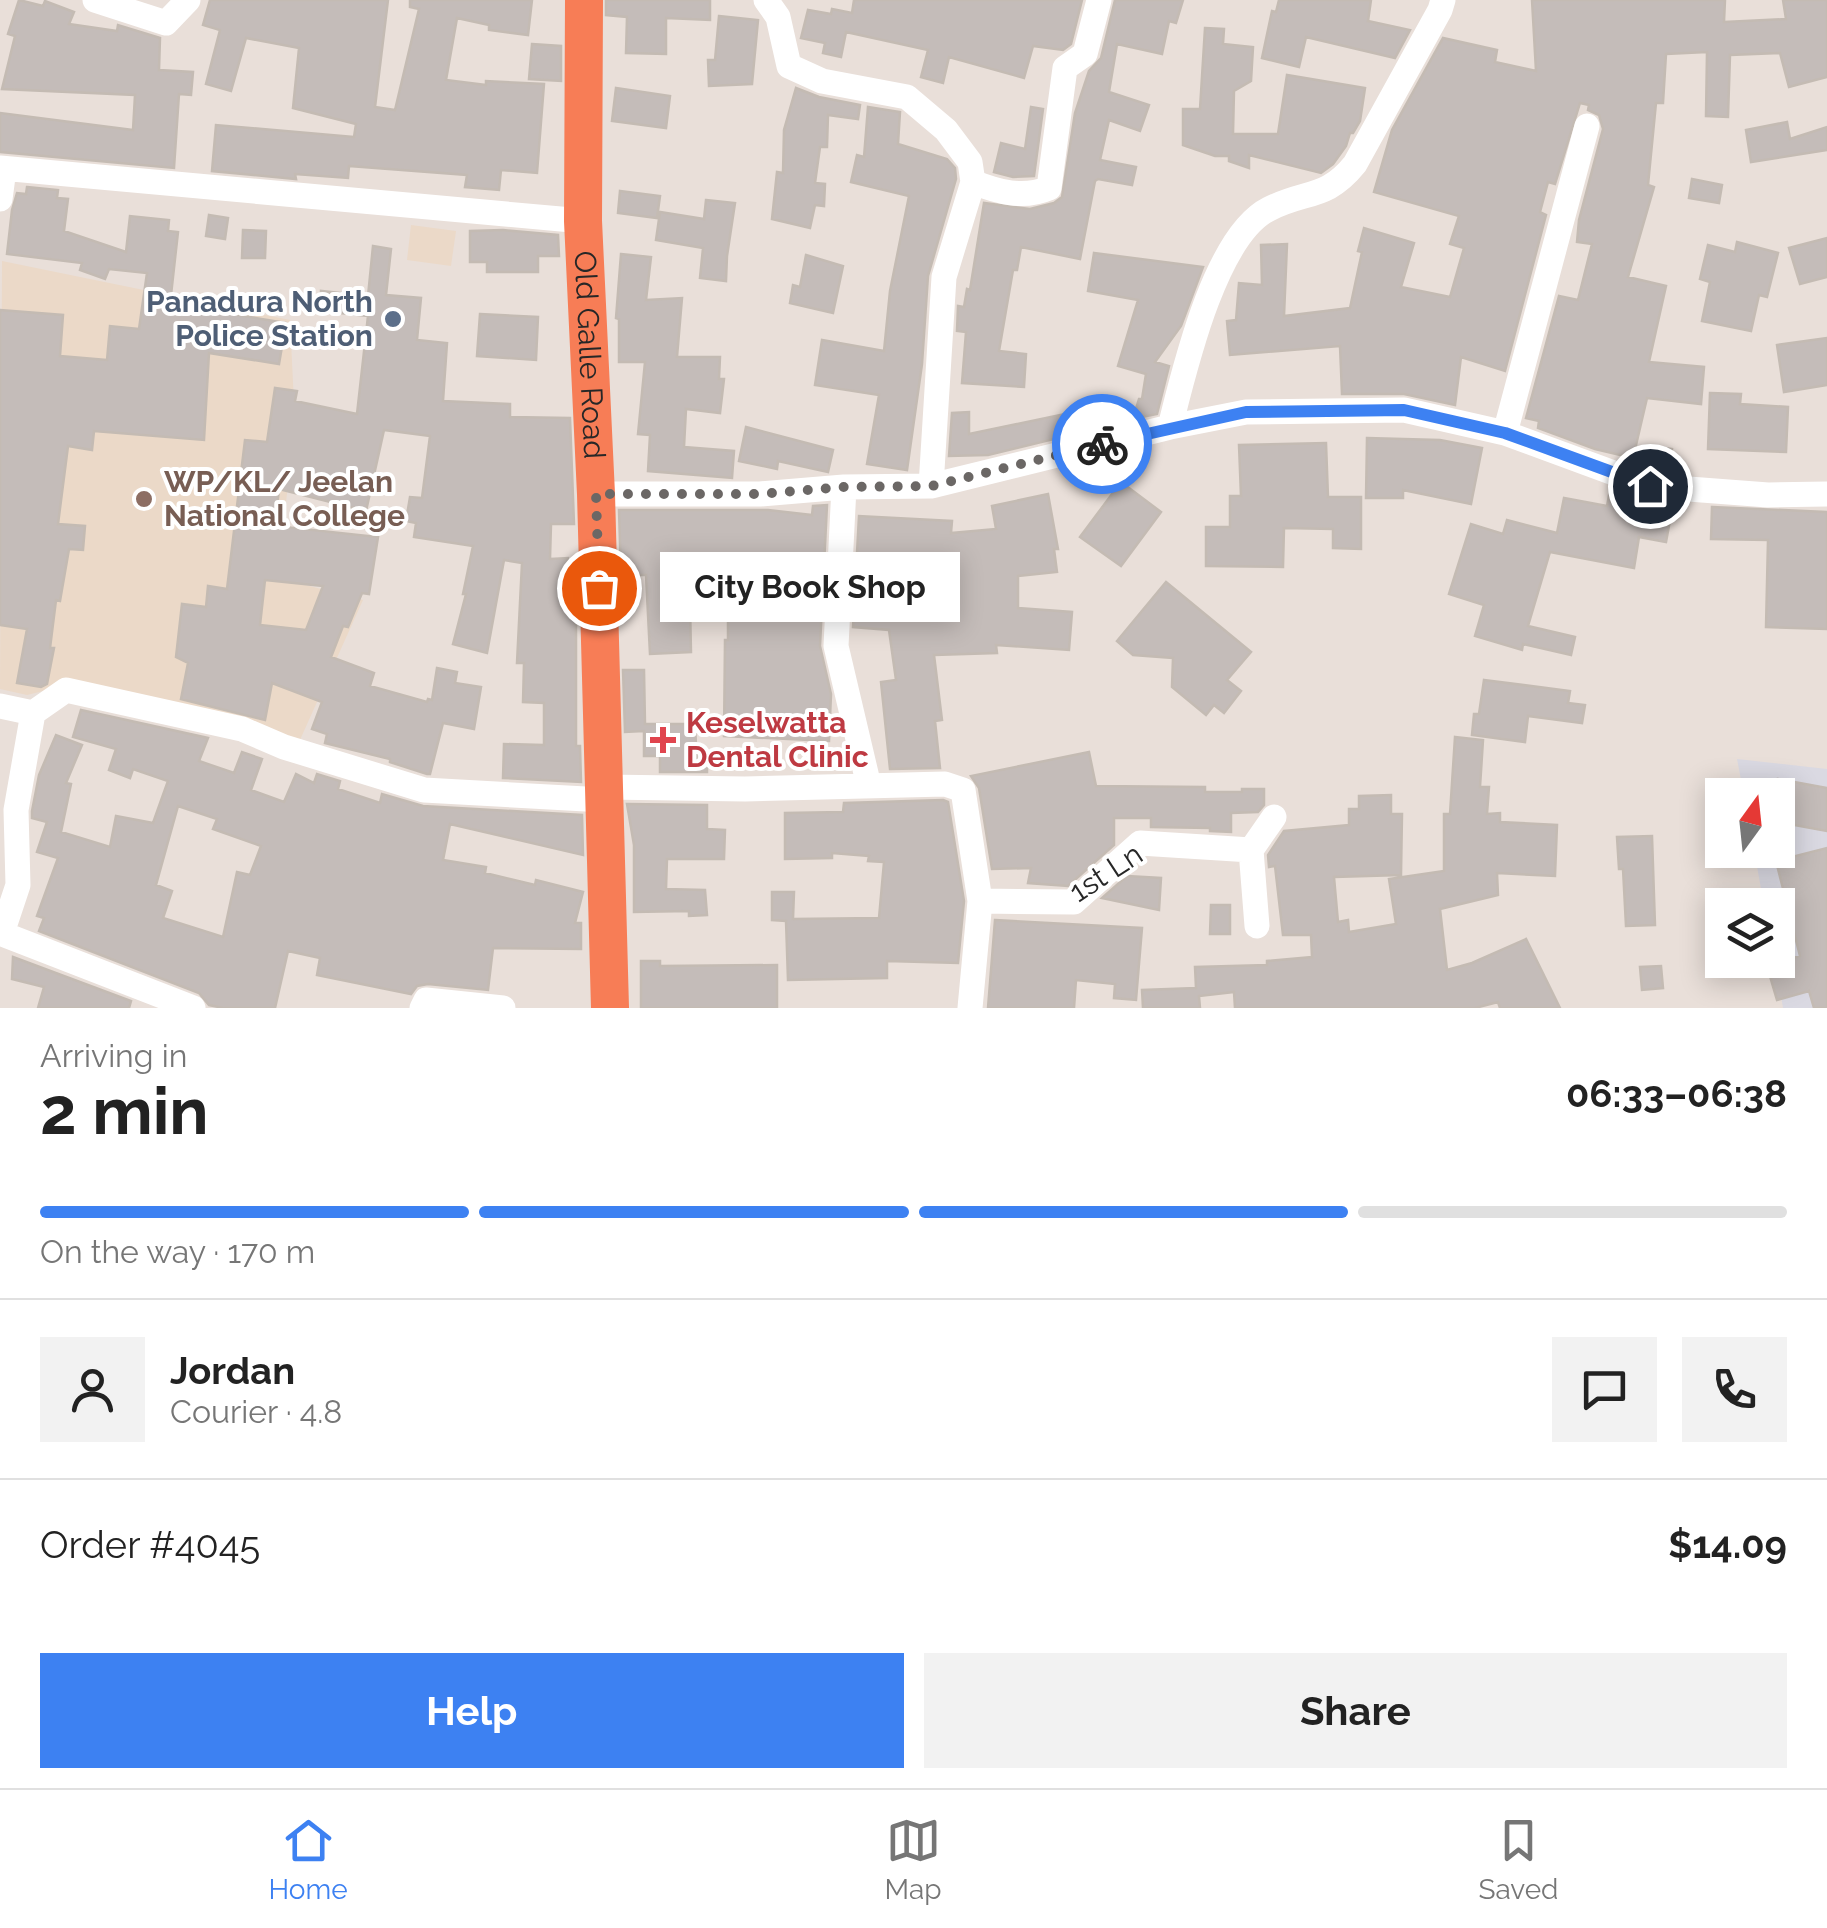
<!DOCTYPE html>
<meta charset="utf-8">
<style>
:root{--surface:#fff;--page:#f2f2f2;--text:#222;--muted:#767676;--line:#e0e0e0;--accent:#3d81f2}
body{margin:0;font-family:Raleway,sans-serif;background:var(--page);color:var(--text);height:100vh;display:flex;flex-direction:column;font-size:38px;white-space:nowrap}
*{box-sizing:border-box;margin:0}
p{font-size:32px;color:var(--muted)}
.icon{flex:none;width:55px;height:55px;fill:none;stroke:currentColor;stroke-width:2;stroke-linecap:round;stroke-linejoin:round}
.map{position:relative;height:1008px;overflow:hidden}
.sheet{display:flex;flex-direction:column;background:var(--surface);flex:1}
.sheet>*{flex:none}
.needle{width:65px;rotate:15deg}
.buttons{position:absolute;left:1705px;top:778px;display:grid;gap:20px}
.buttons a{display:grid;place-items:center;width:90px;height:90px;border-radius:0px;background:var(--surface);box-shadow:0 5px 25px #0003;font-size:50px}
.pin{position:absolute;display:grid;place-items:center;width:85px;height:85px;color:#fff;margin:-42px;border:5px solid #fff;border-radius:50%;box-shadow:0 2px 10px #0007}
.courier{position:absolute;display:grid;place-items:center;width:100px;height:100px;margin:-50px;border:8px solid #3d81f2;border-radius:50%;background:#fff;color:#222;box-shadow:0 2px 12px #0007}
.bubble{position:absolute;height:70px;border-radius:0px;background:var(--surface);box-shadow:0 5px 25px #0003;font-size:32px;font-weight:700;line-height:70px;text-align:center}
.summary em{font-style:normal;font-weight:700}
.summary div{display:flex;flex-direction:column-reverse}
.summary{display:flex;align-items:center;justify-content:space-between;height:170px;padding:0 40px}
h1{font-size:65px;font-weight:700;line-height:75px}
.bar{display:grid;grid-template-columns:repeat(4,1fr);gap:15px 10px;align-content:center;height:120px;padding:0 40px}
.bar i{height:12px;border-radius:8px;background:var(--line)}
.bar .selected{background:var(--accent)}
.bar p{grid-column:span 4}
.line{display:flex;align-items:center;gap:25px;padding:0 40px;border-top:2px solid var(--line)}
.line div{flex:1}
.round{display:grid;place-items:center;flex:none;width:105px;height:105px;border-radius:0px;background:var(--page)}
.cta{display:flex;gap:20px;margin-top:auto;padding:20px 40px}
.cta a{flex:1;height:115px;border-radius:0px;background:var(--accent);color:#fff;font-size:40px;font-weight:700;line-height:115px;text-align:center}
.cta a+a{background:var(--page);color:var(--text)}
.tabs{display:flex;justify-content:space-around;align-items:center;height:140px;border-top:2px solid var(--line);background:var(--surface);font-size:28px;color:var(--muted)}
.tabs a{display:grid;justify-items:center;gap:5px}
.tabs .selected{color:var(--accent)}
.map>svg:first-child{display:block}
.industrial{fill:#dad9e2}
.education{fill:#ebd9c8}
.building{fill:#c4bcb9;stroke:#c4bbb3;stroke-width:2.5;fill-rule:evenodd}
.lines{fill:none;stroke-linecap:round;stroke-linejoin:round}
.minor{stroke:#fff;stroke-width:25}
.highway{stroke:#f77d56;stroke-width:38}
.done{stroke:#6b6765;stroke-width:10;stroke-dasharray:0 18}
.route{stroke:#3d81f2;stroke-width:12}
.service-dot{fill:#5c6f8a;stroke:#fff;stroke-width:4}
.education-dot{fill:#8d6e63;stroke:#fff;stroke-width:4}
.health-dot{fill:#e0444e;stroke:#fff;stroke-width:4}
.labels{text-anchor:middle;stroke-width:8;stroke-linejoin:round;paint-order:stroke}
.service-label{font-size:30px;font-weight:bold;fill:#4e5e75;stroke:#fff;text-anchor:end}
.street-label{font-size:30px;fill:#272727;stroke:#fff}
.education-label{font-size:30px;font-weight:bold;fill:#785e54;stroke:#fff;text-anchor:start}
.health-label{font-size:30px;font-weight:bold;fill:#be3a42;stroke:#fff;text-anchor:start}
</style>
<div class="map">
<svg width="1827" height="1008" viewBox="0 0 1827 1008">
<rect width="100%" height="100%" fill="#e9dfd9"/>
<path class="industrial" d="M1737,759L1827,769V1008H1783L1775,960H1778V905H1764L1754,850H1778V795H1744Z"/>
<path class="education" d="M411,225L456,231L451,266L407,260Z
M2,261L290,320L295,424L277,581L302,584L363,600L299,742L67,685L27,695L0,689Z"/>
<path class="building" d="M19,0L43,6L45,1L74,12L69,24L117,31L118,25L160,38L159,70L193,72L191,95L179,94L174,168L0,152V113L133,130L135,95L2,89L15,36L8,34Z
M210,0H388L375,107L395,110L419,9L410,7V0H532L528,35L489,30V25L457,18L446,80L486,85V81L544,84L537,173L501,170L499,190L465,187L467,175L349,166L348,178L295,174L296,179L212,171L216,125L354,137L356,124L293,108L299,48L246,38L231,91L206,84L220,30L203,25Z
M606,0H710V20L666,18V54L626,53L627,17L606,15Z
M854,0H1082L1071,44L1063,50L1033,46L1024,78L949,57L943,83L921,77L928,50L846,32L841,57L823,53L825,43L801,38L808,10L831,14L832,9L852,13Z
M1115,0H1183L1176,23L1169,21L1162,54L1117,44L1109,92L1149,105L1140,131L1109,120L1100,160L1136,167L1132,185L1098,179L1095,181L1080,259L1021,247L1017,270H1013L999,351L1026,354L1024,387L962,383L966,332L957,331L958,306L964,307L967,289L970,290L984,203L1030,209L1054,203L1062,197L1075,113L1089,71L1101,58Z
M1279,0H1371L1368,21L1410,30L1395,58L1306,37L1299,67L1262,58L1272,11L1276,12Z
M1532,0H1725L1724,22L1786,19L1783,0H1827V77L1789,87L1780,53L1730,55L1728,117L1706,116L1707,52L1666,54L1663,103H1656L1648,185L1654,187L1628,277L1666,286L1649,362L1704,367L1701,404L1647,398L1633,458L1595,449L1538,428L1539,421L1526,418L1559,296L1578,300L1592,244L1577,242L1579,220L1603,129L1599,115L1588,110L1589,105L1580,103L1555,184L1548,182L1540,212L1546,215L1505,371L1461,357L1455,405L1404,394H1342L1340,346L1230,355L1227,321L1236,320L1239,283L1262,285L1261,245L1287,244L1284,316L1350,308L1362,252L1358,251L1364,228L1414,243L1401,287L1450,297L1464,248L1450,244L1459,216L1374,192L1392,130L1443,38L1497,50L1495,62L1536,71Z
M719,16L758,20L752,84L709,86L708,60H715Z
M1205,28L1224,29L1223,44L1253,47L1251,81L1234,91L1233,134H1278L1287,75L1365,88L1360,121L1353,133H1350L1346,146L1333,164L1321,173L1249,155V168L1229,161V156H1215L1183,145V109H1200Z
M532,44L561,46V81L529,79Z
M616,88L670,96L666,128L612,121Z
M796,88L819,97L860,105L858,119L828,115L827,147H820L815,183L825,184L824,206L815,205L810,228L772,219L777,172L783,173L784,130Z
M868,107L900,112L898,144L947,159L955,168L956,179L928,276L922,364L907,470L867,464L879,395L815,385L822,340L884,351L890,291L909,196L851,182L857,155L864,157Z
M1031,107L1043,109L1034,176L1013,177L994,172L1001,143L1025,149Z
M1787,122L1790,139L1827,127V150L1751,162L1746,130Z
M1692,179L1722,185L1719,203L1689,198Z
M27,187L58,190L57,198L68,199L64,231L126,252L130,216L169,220L168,231L178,232L170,304L286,323L279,364L209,353L204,440L94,431L92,450L68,446L58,524L85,526L83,550L69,549L60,601L56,600L50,648H54L47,684L41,687L17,683L27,629L0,625V310L63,315L60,356L107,360L110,326L139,329L147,273L109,269L105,279L80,270L82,263L7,254L12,210L17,193L26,194Z
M620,191L660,196L657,218L618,213Z
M706,200L735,203L727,256L726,281L700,278L703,248L656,240L660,212L704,219Z
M209,215L228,218L225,239L206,236Z
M243,230L266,231L265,258H242Z
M503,230L558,235L559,256H538V272H487V262H470V231Z
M1827,238V277L1800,284L1789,248Z
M1737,242L1778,253L1767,297L1759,295L1751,331L1702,321L1710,282L1700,279L1708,245L1735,252Z
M373,246L391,249L386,295L421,298L417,340L447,343L443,401L510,404V417L570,418L574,524H551L550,559L568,558L570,597H576V746H580L581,782L503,778L504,744L544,745V703L523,702L524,663H517L522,563L504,560L487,653L453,644L466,594H463L473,546L414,537L416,523L406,521L410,497L422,498L430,436L384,430L366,511L279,489L275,526L378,537L369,594L362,593L348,627L343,626L331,657L374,673L370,686L427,702L428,699L432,700L437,668L457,672L455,683L481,687L474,729L443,723L430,774H427L390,762V759L325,743L327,734L312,729L322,702L272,683L265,720L181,699L188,663L176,657L182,604L206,607L208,586L227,589L245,440L267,442L275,388L297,391L295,401L357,414L368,316L320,311L321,291L368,296ZM265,580L323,586L306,630L260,625Z
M1094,253L1203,267L1181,326L1155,362L1169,366L1157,414L1142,417L1134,415L1139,399H1142L1146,374L1118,366L1138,300L1088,291Z
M621,254L651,257L646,300L682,298L677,357H720L719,379H724L720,413L686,409L684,447L734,451L732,478L648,471L650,435L638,434L645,362H619V319L616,318Z
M806,255L843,266L833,313L790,303L793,285L800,287Z
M480,314L538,317L536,360L477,356Z
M1827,338V385L1784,392L1777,345Z
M1710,393L1741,394L1740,404L1788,407L1786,452L1708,449Z
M1108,405L1111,425L988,455L949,456L952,413L969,412V434Z
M746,427L833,450L828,472L778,461L777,469L739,461Z
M1367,438L1440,440L1482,448L1471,504L1403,490V498H1366Z
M1326,443L1328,497H1361V549L1333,548V529L1284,528L1283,567L1206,566V527H1230V496H1241L1239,445Z
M1652,446L1672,449L1669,471L1649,469Z
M1121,482L1161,512L1121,566L1080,537Z
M1610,490L1644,501L1673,504L1666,542L1639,537L1634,568L1550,552L1528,626L1575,637L1571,655L1523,644L1522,650L1475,636L1484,605L1449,594L1471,524L1503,534L1507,520L1557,533L1564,498L1607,506Z
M1048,494L1058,549H1054L1057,572L1018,576V608L1072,612L1069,650L996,645L997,653L934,655L942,720L935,721L940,768L890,769L881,682L896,680L889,630L853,627L859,516L952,521L951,533L996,529L992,506ZM899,562L940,563L941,599L897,596Z
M827,505L820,646L831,694L829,741L724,736L725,640H728V606L725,605L734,559L689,557L691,652L650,654L646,575H621L619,510H768L812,515L813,506ZM755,566L806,569L802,616H745Z
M1712,507L1827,512V629L1766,627L1768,540L1711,539Z
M1166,582L1251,652L1227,680L1241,691L1224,713L1214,705L1206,715L1172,687L1173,658L1133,655L1117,641Z
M623,670H644L645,724H695L697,767H707V772H660V756H644V731L625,732Z
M1484,680L1570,691L1568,703L1585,705L1582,723L1528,716L1525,742L1472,735L1474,714H1479Z
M81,710L208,738L199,761L234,773L242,752L262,759L251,790L284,802L296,774L314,783L317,774L340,781L338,789L380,803L382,794L423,806L582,815L583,855L450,824L443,860L486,867L485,873L535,885L536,880L583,892L575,923H581V949L493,948L488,990L428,984L417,986L411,994L317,975L320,958L288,951L275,1008H223L209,1005L199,993L39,931L44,918L37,916L58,858L37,852L47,822L32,818V811L39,775L56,735L82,745L66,783L71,784L61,832L110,847L116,816L153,823L168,781L133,769L130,778L109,770L116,749L73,737ZM178,806L217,819L213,829L261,846L250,875L237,872L223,937L163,918L172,891L156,885Z
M1455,737L1483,740L1480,787H1489L1487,814L1500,813V822L1557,825L1555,876L1497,873L1498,895L1440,909L1447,970L1472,963L1526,939L1560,1008H1500L1498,1002L1475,1008H1235L1234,992L1199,996L1200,1008H1143L1142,990L1196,988L1195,967L1267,965V961L1312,957L1311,935H1283L1275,866L1269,867L1268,855L1284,831L1349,825V809H1359V796L1391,795V814H1402L1401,875L1334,877L1338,922L1348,920L1349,932L1396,924L1389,879L1444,871V814H1450Z
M1089,752L1096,786L1205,787V792H1242V789H1264V805L1258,812L1231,813V832L1210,831V828L1151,827V818H1114V845L1068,886L1028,883L1031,868L992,869L979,788L971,776Z
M1778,779L1827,788V831L1778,822Z
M943,800L948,802L964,901L958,963L887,961V978L788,980L786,921L772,920V892H794L793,919L879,918L884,862L868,861L869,856L832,853V858L785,859V813L843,812L844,803Z
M627,804L707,805V829L725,830L724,859H667L666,889L705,890L707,915L689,916V911L634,912V845Z
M1652,836L1655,925L1626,926L1623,869H1619L1617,837Z
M1827,848V1008H1814L1809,991L1777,1000L1767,966L1800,956L1776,861Z
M1127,876L1161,878L1159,910L1102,898Z
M1211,905H1230V934H1210Z
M995,920L1142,928L1136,1000L1114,998L1115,984L1076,980L1074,1008H988Z
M13,957L131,1001L129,1008H38L44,987L12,979Z
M641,961H660V966L777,965V1008H641Z
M1661,966L1663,988L1642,990L1640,967Z"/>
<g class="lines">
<path class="minor" d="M95,0L166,23L188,0
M766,0L778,17L789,66L822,81L907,97L946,130L970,162L973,182L944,277L931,486
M0,168L583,221
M973,182C998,192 1023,199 1049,188L1065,68L1085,54L1099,0
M0,199L4,169
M1170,427C1184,371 1215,236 1269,209C1306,190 1326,200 1355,164L1440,10L1443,0
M1505,433L1587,126
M844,487L836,646L869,786
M596,494H760L844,487L931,486L1170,427L1246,412L1404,410L1505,433L1649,486L1768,495L1827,494
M0,706L33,713L66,690L242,729L284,747L424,790L604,800
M605,787L745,789L945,784L963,790L980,901L970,1008
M1251,850L1257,926
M980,901L1074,902L1140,843L1251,850L1274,817
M0,933L193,1008
M2,933L18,885L16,810L33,713
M422,1008L426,1000L503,1008"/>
<path class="highway" id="s1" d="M584,0L583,221L596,494L610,1008"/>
</g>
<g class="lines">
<path class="done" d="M599,588L596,494H760L844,487L932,486L1102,444"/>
<path class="route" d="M1102,444L1246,412L1404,410L1505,433L1650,486"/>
</g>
<circle class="service-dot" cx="393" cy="319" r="10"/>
<circle class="education-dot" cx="144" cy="499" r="10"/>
<path class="health-dot" d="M658 725h10v10h10v10h-10v10h-10v-10h-10v-10h10z"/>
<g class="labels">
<g class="service-label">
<text x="373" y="312">Panadura North<tspan x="373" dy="34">Police Station</tspan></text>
</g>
<g class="street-label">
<text dy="10" stroke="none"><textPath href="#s1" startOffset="355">Old Galle Road</textPath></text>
<text transform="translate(1106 873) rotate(-33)" y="10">1st Ln</text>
</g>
<g class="education-label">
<text x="164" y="492">WP/KL/ Jeelan<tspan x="164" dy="34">National College</tspan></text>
</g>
<g class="health-label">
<text x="686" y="733">Keselwatta<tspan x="686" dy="34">Dental Clinic</tspan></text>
</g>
</g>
</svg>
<div class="buttons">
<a><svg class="needle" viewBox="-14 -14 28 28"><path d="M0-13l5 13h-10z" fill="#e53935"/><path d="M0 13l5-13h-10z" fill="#767676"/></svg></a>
<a><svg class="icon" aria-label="layers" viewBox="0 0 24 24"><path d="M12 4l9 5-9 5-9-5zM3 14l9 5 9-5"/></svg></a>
</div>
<div class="pin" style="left:599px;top:588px;background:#ea580c"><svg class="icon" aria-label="bag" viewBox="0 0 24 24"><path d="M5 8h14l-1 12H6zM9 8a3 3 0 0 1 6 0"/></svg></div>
<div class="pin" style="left:1650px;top:486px;background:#1f2937"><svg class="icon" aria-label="home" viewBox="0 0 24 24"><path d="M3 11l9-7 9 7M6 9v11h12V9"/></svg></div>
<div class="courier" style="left:1102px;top:444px"><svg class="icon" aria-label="bike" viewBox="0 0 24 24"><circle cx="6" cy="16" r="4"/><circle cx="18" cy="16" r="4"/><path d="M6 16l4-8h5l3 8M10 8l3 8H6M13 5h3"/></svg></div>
<div class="bubble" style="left:660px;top:552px;width:300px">City Book Shop</div>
</div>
<section class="sheet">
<div class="summary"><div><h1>2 min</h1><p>Arriving in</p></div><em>06:33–06:38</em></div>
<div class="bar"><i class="selected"></i><i class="selected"></i><i class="selected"></i><i></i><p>On the way · 170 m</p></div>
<div class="line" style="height:180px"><a class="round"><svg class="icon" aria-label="person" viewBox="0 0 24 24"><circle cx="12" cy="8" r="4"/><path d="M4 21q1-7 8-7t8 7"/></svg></a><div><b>Jordan</b><p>Courier · 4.8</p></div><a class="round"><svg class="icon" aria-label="chat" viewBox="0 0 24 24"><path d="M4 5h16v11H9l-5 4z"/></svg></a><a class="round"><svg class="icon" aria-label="phone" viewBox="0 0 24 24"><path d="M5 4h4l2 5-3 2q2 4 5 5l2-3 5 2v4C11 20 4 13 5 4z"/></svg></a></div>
<div class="line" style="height:130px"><div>Order #4045</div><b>$14.09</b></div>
<div class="cta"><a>Help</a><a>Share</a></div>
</section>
<nav class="tabs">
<a class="selected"><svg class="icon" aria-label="home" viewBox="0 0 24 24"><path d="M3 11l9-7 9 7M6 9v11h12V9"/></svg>Home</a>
<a><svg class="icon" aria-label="map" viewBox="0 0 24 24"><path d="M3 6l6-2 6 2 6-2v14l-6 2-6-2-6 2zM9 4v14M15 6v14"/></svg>Map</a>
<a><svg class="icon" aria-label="saved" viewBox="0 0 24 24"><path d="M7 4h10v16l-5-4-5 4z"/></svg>Saved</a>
</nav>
